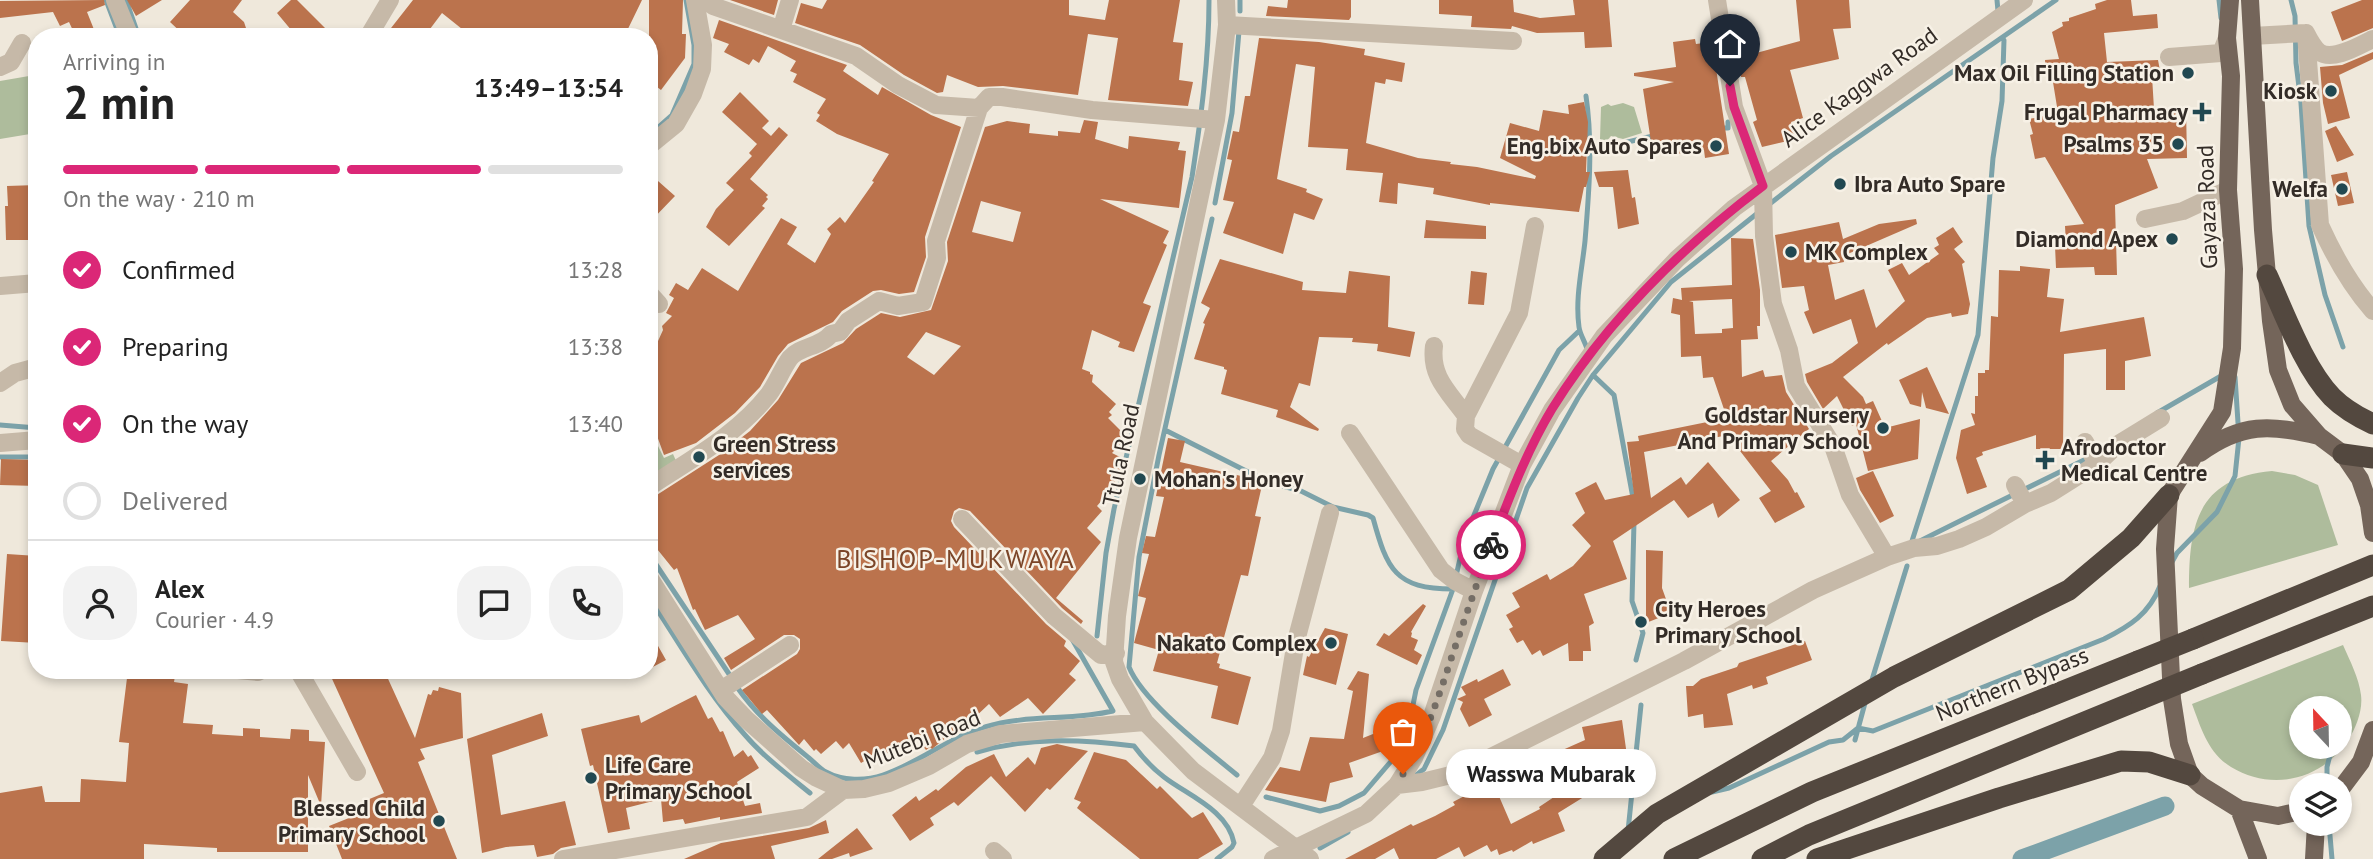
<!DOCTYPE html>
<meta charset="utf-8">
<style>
:root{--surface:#fff;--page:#f2f2f2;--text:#222;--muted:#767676;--line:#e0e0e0;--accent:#db2777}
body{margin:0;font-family:"PT Sans",sans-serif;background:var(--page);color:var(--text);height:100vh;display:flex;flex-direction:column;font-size:26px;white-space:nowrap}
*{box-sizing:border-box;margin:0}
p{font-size:23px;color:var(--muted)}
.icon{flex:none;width:38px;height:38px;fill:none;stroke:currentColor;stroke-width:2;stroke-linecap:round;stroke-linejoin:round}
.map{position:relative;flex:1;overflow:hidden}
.details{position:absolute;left:28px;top:28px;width:630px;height:651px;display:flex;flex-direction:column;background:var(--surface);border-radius:28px;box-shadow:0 4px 10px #0003}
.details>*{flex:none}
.needle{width:46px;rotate:338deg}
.controls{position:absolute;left:2289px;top:696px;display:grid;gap:14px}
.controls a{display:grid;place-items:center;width:63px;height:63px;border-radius:50%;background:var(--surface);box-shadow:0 4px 10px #0003;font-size:35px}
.pin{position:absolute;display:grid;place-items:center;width:60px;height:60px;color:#fff;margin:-72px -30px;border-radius:50% 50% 50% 0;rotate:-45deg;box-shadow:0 0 7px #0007}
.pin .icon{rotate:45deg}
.courier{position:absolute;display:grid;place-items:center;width:70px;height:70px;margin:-35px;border:5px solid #db2777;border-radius:50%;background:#fff;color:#222;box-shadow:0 2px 9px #0007}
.bubble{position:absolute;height:49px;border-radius:24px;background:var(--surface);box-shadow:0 4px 10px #0003;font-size:23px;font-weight:800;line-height:49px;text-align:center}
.head em{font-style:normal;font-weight:800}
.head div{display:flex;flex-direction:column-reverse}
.head{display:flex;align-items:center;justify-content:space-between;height:119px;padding:0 35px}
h1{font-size:46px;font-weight:800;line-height:52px}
.bar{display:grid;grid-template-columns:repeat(4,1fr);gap:10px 7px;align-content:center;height:84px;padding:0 35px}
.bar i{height:9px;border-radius:5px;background:var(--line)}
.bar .active{background:var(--accent)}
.bar p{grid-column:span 4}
.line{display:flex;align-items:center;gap:18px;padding:0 35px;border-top:2px solid var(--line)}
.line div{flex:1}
.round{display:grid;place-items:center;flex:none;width:74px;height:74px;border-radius:28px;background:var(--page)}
ol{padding:0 35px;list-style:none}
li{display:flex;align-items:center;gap:21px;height:77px}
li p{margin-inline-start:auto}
li .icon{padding:7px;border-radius:50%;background:var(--accent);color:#fff;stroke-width:4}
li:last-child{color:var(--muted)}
li i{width:38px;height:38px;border:4px solid var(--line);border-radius:50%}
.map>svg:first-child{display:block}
.green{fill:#aebc9c;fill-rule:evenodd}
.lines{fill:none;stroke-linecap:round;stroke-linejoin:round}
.stream{stroke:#7ca2a9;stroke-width:5}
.canal{stroke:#7ca2a9;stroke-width:19}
.building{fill:#bb734d;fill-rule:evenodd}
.minor{stroke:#c6b9a8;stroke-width:18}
.major{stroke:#74655a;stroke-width:18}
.highway{stroke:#53483f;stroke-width:21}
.highway-bridge{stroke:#53483f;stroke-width:21}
.done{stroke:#756e66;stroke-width:7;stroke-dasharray:0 12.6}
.route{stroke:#db2777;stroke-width:9}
.poi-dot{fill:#214851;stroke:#f7f1e6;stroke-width:2.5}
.labels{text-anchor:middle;stroke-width:5;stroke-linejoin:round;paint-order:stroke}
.poi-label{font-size:23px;font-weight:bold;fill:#332c27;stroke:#f7f1e6;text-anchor:end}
.street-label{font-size:23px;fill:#332c27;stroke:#f7f1e6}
.quarter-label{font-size:26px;letter-spacing:2px;fill:#7b4528;stroke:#f7f1e6}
</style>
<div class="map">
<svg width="2373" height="859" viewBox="0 0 2373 859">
<rect width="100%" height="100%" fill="#efe8db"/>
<path class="green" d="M29,76L36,133L0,139V81Z
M1623,103L1634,107L1642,133L1623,139L1611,136L1605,143L1600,139L1601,107L1608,104L1611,106Z
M649,424H651L656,442L664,458L673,454L677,463L649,479Z
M2272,471L2295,475L2318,485L2338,545L2189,588C2189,524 2198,478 2272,471Z
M2343,645C2350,661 2359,678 2361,695C2363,710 2356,728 2348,740C2322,780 2272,792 2231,767C2208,753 2201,728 2192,704ZM2301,709H2340V747H2301Z"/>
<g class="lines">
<path class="stream" d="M106,0L120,37
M126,0L139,37
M1997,0L1998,11
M2219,0L2221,18
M2291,0L2295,16L2296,63L2301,103L2309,226L2325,295L2343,347
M1240,11V0
M1586,96C1593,144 1589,193 1585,241C1582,270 1575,298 1579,327C1580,335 1586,343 1588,352
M1719,128H1728V122
M654,131L672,115L694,64V45L686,0
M1590,151L1657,135
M1215,203L1232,113L1239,31
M1767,206L1831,156L2056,0
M1212,219L1159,455L1139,557L1129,667C1143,702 1207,750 1237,775
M1593,375L1614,395L1633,498
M2157,413L2221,376
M0,425L37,428
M1165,430L1268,482L1301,491L1333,507L1368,515L1373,518C1387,569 1395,589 1453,589
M0,457H37
M1634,522L1632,601L1643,633L1636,660
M1912,541L1978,335L1993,158L2002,101L2004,40
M1920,541C1977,512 2034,485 2090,457
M649,554L731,677
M2172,562L2177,553L2217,512L2235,476L2239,438L2235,377
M649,597C680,644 708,694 745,735C764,757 788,775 810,793
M1097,636L1106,553L1114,509L1192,177C1201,118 1209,59 1209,0
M1871,683L1907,566
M737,687C757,716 782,736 809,758C814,762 820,769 826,772C842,781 866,781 883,775C919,763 949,737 985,727C1027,714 1071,721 1113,711L1072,639
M1855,740L1865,703
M977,752C1029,737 1080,739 1134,746C1143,758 1152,768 1164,777C1187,795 1228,810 1234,843L1232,847L1217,859
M1415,776L1424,769L1443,730L1527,488L1578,398L1593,375L1671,282L1759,212
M2327,786V767L2332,747
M1712,792L1729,788L1829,742L1843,740L1858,728L1873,731L2104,639C2130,626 2149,614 2160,586
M1266,797L1320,811L1339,806L1364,793L1393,759L1409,725L1416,690L1453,589L1465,537L1493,469L1559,350L1579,331
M2329,824L2332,859
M1628,831L1641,705
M1320,848L1348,832"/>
<path class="canal" d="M2022,859L2165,806"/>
</g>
<path class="building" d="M104,0L105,5L87,12L97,37H76L69,22L60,26L53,12L0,18V1Z
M127,0H162L136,16Z
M190,0H242L233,12L244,22L249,37H186L170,22Z
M291,0H297L334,37H297L277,13Z
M413,0H642L625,35L619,32L615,37H591L582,30L577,37H472L442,13L424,37H384Z
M649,0H683L682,34H686L685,58L661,90L657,87L649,95Z
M730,0H778L774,15Z
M827,0H1069V15L1105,20L1109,0H1180L1173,42L1183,43L1179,80L1193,82L1188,106L1108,100L1118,38L1088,34L1078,95L1003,86L978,87L947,75L943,92L937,93L904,75L860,45L795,23L801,3L822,9Z
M1288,0H1351V17L1349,20L1266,16L1268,6L1287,8Z
M1439,0H1513L1514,12L1540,18L1575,15L1573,0H1608L1612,47L1585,48L1584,32L1537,33L1512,26L1511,29L1471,27L1472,16L1439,14Z
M1796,0H1849L1851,28L1833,29L1839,59L1790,70L1803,118L1791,122L1796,139L1762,147L1753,122L1757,120L1745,77H1741L1738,58L1800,41Z
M2107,0H2131L2133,16L2157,14L2158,28L2104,33L2107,62L2158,60L2161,76H2152L2154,109L2186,108L2187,158L2147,159L2158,188L2115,205L2117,275H2095L2094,267L2056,268L2055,246L2066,245L2065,226L2084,224L2045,157L2035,159L2030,135L2033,134L2029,119L2058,113L2052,76L2046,77L2045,60L2059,59L2052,32L2063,26L2062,22L2069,21V18L2096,9L2095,4Z
M2362,0H2373V28L2342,41L2331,12Z
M719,20L847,65L843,71L878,95L882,87L931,115L961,127L925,237L926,257L914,292L899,294L881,290L873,291L842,311L833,322L788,344L778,356L760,387L735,413L696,443L664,455L649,414V361L663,330L662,326L672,316L666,313L674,298L669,295L676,283L688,290L702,268L738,291L781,218L797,227L787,244L815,263L831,234L827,229L840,217L845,223L874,182L872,181L889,154L837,134L816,121L820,115L817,113L826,99L793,82L797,74L790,71L796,61L768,46L759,63L753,59L749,65L724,52L729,44L713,38Z
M1259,38L1319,42L1365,49L1364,55L1405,63L1402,82L1386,79L1385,84L1375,82L1366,143L1418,158L1451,162L1450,164L1477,167L1535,179L1536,176L1500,158L1510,123L1539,131L1543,110L1569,114L1568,105L1584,102L1588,122L1586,172H1590L1586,187H1584L1579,212L1490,203V205L1433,194L1434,188L1398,183L1397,204L1379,202L1383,173L1346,170L1348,149L1308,147L1315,67L1296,64L1277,179L1307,189L1306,192L1323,199L1314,220L1294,213L1283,254L1223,233L1234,202L1223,200L1232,160L1227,159L1233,131L1239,132L1245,96H1250Z
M1695,39L1696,44L1712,42L1729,154L1705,158L1704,150L1663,156V154L1653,155L1643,89L1674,82L1634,76V73L1676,67L1673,42Z
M2373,52V59L2339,75L2350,118L2328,124L2323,103L2320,67L2342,65Z
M740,92L769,121L762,128L771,136L779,127L788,135L750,179L768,195L766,197L768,199L762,206L765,208L729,246L706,227L716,209L734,190L726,183L752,156L749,153L757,144L722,112Z
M1084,120L1098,122L1095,139L1128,149L1129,136L1180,142L1178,150L1186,151L1179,208L1100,199L1169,231L1163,243L1167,245L1143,303L1151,306L1134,352L1118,347L1120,342L1092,330L1082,369L1090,372V374L1093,375L1092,382L1116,404L1109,412L1112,415L1108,418L1127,437L1112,453L1124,459L1119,467L1122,469L1109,492L1097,506L1102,511L1087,528L1101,542L1056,598L1083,621L1081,624L1062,608L970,511L959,508L954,511L951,521L954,527L1046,624L1066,641L1064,646L1080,661L1069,674L1076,680L1043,714L1028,698L1000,717L989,704L956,735L953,732L932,749L930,747L926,750L914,735L879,759L876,754L861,763L849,743L843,749L836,741L821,754L816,749L814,751L804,739L799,745L767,710L762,714L742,690L797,654L800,649V639L794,635H784L731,670L724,658L755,639L738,615L705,630L695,609L693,610L677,568L674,570L649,539V500L719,455L750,431L778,400L801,363L843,343L856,329L881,313L900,317L931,310L948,261L947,242L985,127L1007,121L1030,124L1029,133L1058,136V131L1080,133ZM981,201L1021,212L1013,242L972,232ZM926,332L961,346L934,375L907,357Z
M2336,126L2354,155L2337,162L2325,131Z
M1628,170L1632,198L1635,197L1639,224L1618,229L1613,187H1599L1594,172Z
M2347,172L2354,203L2338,206L2331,175Z
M658,181L675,196L649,223V190Z
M37,185V240H6L5,206H8L7,186Z
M1916,219L1917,224L1843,256L1844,262L1828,265L1835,300L1864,289L1876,328L1905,301L1888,270L1902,263L1909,275L1939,254L1934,248L1939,245L1936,238L1953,227L1963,242L1954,249L1965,262L1962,264L1970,304L1968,314L1952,317L1951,313L1927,318L1888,345L1887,343L1843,377L1863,397L1866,404L1873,401L1885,428L1920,419L1918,459L1868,471L1856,424L1852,426L1837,396L1823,409L1807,382L1805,374L1832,363L1858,343L1851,319L1813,334L1804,312L1809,310L1804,286L1782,288L1775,235L1839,222L1843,239L1879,224Z
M1426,220L1486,226V239L1424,238Z
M1731,238L1753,239L1760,290V326H1757L1758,339L1741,340L1742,377L1763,370L1765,377L1782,375L1786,392L1809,429L1771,461L1788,480L1795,493L1797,492L1805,507L1775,523L1759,498L1771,491L1730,438L1733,434L1644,452L1651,498L1681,477L1686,485L1708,462L1740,500L1718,518L1713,503L1688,518L1674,500L1613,541L1627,579L1584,594L1594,623L1589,626L1591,651H1583V661H1569L1568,643L1543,656L1540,650L1532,655L1523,640L1517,643L1509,629L1513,627L1506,615L1520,607L1512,593L1547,574L1550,580L1573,566L1591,546L1572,525L1585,513L1575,493L1596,482L1605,500L1634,494L1627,442L1639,441L1638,436L1727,418L1713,377L1703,378L1701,356L1681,357L1680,315L1671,313L1673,298L1682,300L1681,288L1732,285ZM1732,299L1733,328L1722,329V333L1695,334L1693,302L1689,301Z
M1220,259L1303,282L1302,290L1346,293L1349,271L1390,276L1388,327L1415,332L1410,357L1377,351L1378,344L1352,342L1353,338L1319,337L1310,386L1299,383L1290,407L1319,429L1318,431L1276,417L1278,410L1221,394L1227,370L1224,369V367L1194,359L1205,324L1203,323L1210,308L1201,303Z
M2020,266L2050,269L2047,297L2064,299L2060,332L2144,317L2151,356L2125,361V390H2106V349L2064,354L2063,449H2036V435L1982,452L1983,455L1976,458L1987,487L1967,494L1956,458L1961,430L1975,425L1971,413L1975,414V396H1978V373H1985V370H1989L1991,316L1998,317L1999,270L2020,271Z
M1471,271L1487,273L1484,305L1468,304Z
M1927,367L1949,414L1926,408L1922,392L1921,407L1910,404L1899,380Z
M1168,438L1185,441L1180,462L1263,481L1255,516L1261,517L1248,576L1241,575L1217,663L1220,664L1219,668L1251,677L1238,725L1211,718L1218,686L1153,671L1159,650L1134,643L1146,598L1138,596L1149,554L1142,553L1146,536L1155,537L1164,497L1156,496Z
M1,459L37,460V486L0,485Z
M1873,471L1894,516L1880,523L1860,490L1856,478Z
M1646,550L1663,551L1662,588L1671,613L1646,623Z
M7,554L37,556V643L1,641Z
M1423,604L1426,606L1411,632L1412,633L1411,637L1418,640L1414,650L1422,655L1417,665L1376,645L1384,633L1389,636Z
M1325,628L1348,634L1336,685L1303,675L1307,656L1309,657Z
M649,630L666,660L649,669Z
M1805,641L1812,660L1766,677L1768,684L1753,689L1752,685L1727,694L1733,725L1704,728L1703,714L1688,717L1686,686H1693L1701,679L1737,667L1739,663Z
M1503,669L1511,685L1484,699L1492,715L1469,727L1460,709L1463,702L1457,699L1466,695L1461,687L1477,679L1478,682Z
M128,670H176L174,682L188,684L183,723L213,725L212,734L243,736V728L260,729V737L290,739L291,729L309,730V741L325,742L321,806L308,775V852H217V848L144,844V859H0V793L42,786L45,802H80L81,779L126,782L129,743L119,742Z
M328,670H384L415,738L428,694L431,695L433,690L438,691L439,687L461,693L463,738L420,749L425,759L418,762L457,859H342L329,826L354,816L350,807L384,793Z
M1358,671L1369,674L1363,738L1378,732L1383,751L1349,763L1353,777L1330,783L1326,802L1265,790L1280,767L1300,771L1310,737L1344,739L1353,691L1347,689Z
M696,695L708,719L712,717L720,732L723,731L734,757L743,750L748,757L751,755L759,768L737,782L745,806L760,803L762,813L720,820V817L685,824L683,819L663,822L661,799L626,808L630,829L608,833L593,765L590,766L581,729L639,715L641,723Z
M542,713L548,736L492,755L501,815L565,801L576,845L561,848L553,854L537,857L534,845L506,847L482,853L467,739Z
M1622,720L1628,763L1619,764L1621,788L1595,790L1558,813L1565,831L1533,844L1532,841L1513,852L1512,850L1499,855L1497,849L1491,852L1487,845L1464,857L1459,847L1436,859H1399L1394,848L1375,859H1345L1411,824L1413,826L1435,816L1455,805L1453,802L1470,793L1473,797L1495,787L1511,824L1540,809L1539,807L1554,797L1549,789L1569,774L1558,752L1585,740L1582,727Z
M1057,744L1088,751L1050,790L1047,788L1025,812L991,776L958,806L954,802L930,818L934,825L910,841L892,815L916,796L919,801L936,789L938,791L966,767L994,754L1006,777L1028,757L1035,765L1041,748Z
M1094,752L1126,760L1157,789L1160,786L1192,818L1203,812L1223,844L1198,859H1140L1077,808L1081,802L1074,799Z
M826,820L829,833L771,846L775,859H684L721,843L809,828Z
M857,828L873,849L850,857L849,853L832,859H818Z"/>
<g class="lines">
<path class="minor" d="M115,0L130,37
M706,0L713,6L856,56L898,85L936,105L979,108L989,97H1002L1092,110L1216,120
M1226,0L1227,25L1216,120L1128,538L1117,616L1114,662L1120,679L1145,722L1193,771L1310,859
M1717,0L1734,107L1763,186L1764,236L1773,304L1789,350L1796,386L1833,446L1850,495L1887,557
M1227,25L1513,41
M781,30L790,0
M2306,33L2320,225C2334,256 2350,285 2373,311
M2252,36L2306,33C2309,39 2314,48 2319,52C2333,62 2360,45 2373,39
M368,37L390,0
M2169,57L2221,53L2227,38
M0,67L11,62L22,43
M649,146L676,124L693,94L702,69L703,45L695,0
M2145,219L2183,211L2228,190
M0,286L37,283
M649,293L659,304
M1434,346C1430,377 1449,392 1466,416
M0,383L15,373L37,367
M1350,433L1441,570L1455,581L1474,591
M2085,442L2097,464
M0,443L37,440
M1522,465L1469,435L1465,429L1466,416L1519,313L1535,226
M2015,485L2025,504
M649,487C691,459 737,435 769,394C777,383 782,369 790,358C800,346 821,347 831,334L840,332L848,321L879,301L898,306L923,302L937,258L936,241L979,108
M962,519L1054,616L1101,655L1116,653
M649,577L725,697L746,719L801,768L815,777L843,790L864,789L889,783L929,766L967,744L1001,734L1145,722
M238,670L258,672L262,670
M298,670L357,772
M721,690L790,645
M1397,785L1422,782L1459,773L1684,661L1813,590L1887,557L1914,548L1937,546L1959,539L1986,527L2025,504L2051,493L2097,464L2117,445L2161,418
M1241,806L1272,758L1281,731L1296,641L1330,513
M994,851L1003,859
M563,859L807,817L843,790
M1273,859L1366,814L1397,785L1414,758L1432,716L1474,591L1522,465L1552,410L1604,336L1677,259L1734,208L2024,0"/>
<path class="major" d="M2230,0L2227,38L2231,76L2228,190L2234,269L2232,348L2222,412L2169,495L2165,549L2172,699L2179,744L2190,775L2202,786L2239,809L2278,816L2301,811
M2250,0L2263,230L2271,321L2278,370L2292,405L2319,436L2343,454L2360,479L2369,505L2373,533
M2200,453C2241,423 2271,424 2319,436
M2340,790L2361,762L2373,730
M2239,809L2258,859
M2314,859L2316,824"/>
<path class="highway" d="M2267,275C2284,312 2304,368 2332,397C2344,409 2358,417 2373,424
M2343,454L2373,458
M2193,639L2373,565
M2202,674L2373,606
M1604,859L1657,814L1894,677L2069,590L2131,538L2169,495
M1674,859L1812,792L2138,661
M1762,859L1809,835L2141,699
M1817,859L1999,798L2121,761L2149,762L2190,775"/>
<path class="highway-bridge" d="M2138,661L2193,639
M2141,699L2202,674"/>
</g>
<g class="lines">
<path class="done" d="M1403,774C1425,738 1438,699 1451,659C1464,621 1477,583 1491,545"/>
<path class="route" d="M1491,545C1509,499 1526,452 1552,409C1606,322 1682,247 1763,186L1734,107L1730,86"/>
</g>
<g class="poi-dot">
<circle cx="2188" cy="73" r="7"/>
<circle cx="2331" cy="91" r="7"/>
<path d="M2198.5 101.5h7v7h7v7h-7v7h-7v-7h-7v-7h7z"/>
<circle cx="2178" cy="144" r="7"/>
<circle cx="1716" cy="146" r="7"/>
<circle cx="1840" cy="184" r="7"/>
<circle cx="2342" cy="189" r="7"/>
<circle cx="2172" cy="239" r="7"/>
<circle cx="1791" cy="252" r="7"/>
<circle cx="1883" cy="428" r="7"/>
<circle cx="699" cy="457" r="7"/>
<path d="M2041.5 449.5h7v7h7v7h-7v7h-7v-7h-7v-7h7z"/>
<circle cx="1140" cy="479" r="7"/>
<circle cx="1641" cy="622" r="7"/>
<circle cx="1331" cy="643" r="7"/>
<circle cx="591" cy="778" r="7"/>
<circle cx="439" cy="821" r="7"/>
</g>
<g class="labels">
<g class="poi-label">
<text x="2174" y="81">Max Oil Filling Station</text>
<text x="2317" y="99">Kiosk</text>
<text x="2188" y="120">Frugal Pharmacy</text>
<text x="2164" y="152">Psalms 35</text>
<text x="1702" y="154">Eng.bix Auto Spares</text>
<text x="1854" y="192" text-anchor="start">Ibra Auto Spare</text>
<text x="2328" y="197">Welfa</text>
<text x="2158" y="247">Diamond Apex</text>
<text x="1805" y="260" text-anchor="start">MK Complex</text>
<text x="1869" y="423">Goldstar Nursery<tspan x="1869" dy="26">And Primary School</tspan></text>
<text x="713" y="452" text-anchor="start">Green Stress<tspan x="713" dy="26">services</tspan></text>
<text x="2061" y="455" text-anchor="start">Afrodoctor<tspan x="2061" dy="26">Medical Centre</tspan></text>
<text x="1154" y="487" text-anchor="start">Mohan's Honey</text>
<text x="1655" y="617" text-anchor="start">City Heroes<tspan x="1655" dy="26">Primary School</tspan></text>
<text x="1317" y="651">Nakato Complex</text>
<text x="605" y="773" text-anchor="start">Life Care<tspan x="605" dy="26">Primary School</tspan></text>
<text x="425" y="816">Blessed Child<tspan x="425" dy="26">Primary School</tspan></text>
</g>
<g class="street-label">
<text transform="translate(1859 87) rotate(-36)" y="8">Alice Kaggwa Road</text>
<text transform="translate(2207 207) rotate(-92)" y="8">Gayaza Road</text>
<text transform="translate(1121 455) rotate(-78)" y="8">Ttula Road</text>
<text transform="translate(2012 684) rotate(-22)" y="8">Northern Bypass</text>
<text transform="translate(922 739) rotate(-22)" y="8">Mutebi Road</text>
</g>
<g class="quarter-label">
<text x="956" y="568">BISHOP-MUKWAYA</text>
</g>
</g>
</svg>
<div class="controls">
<a><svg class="needle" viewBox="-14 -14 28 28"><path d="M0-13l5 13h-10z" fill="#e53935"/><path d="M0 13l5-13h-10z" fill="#767676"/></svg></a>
<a><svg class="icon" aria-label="layers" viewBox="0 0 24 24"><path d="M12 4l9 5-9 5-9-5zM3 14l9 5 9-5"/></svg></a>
</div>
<div class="pin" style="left:1403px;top:774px;background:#ea580c"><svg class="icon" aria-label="bag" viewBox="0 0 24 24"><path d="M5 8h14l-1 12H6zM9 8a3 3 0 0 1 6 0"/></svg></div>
<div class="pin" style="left:1730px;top:86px;background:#1f2937"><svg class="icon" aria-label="home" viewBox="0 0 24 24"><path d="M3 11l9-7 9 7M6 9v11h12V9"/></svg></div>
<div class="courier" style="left:1491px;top:545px"><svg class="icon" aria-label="bike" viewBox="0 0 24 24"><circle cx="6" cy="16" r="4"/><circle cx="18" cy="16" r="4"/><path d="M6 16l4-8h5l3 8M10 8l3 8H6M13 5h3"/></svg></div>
<div class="bubble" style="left:1446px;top:749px;width:210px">Wasswa Mubarak</div>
<section class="details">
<div class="head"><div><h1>2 min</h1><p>Arriving in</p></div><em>13:49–13:54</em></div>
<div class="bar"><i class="active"></i><i class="active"></i><i class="active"></i><i></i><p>On the way · 210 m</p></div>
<ol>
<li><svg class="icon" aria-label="check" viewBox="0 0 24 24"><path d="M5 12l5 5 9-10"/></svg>Confirmed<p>13:28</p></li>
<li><svg class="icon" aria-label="check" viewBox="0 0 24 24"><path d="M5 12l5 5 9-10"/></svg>Preparing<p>13:38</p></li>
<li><svg class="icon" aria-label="check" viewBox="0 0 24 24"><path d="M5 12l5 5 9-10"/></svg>On the way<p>13:40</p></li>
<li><i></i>Delivered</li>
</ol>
<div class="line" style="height:126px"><a class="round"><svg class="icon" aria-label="person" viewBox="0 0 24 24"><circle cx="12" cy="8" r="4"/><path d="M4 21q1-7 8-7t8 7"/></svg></a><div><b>Alex</b><p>Courier · 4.9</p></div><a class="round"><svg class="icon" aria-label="chat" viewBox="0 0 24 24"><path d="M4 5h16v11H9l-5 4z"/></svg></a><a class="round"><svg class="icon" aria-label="phone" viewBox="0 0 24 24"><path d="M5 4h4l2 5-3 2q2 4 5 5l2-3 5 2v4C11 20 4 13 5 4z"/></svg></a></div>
</section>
</div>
